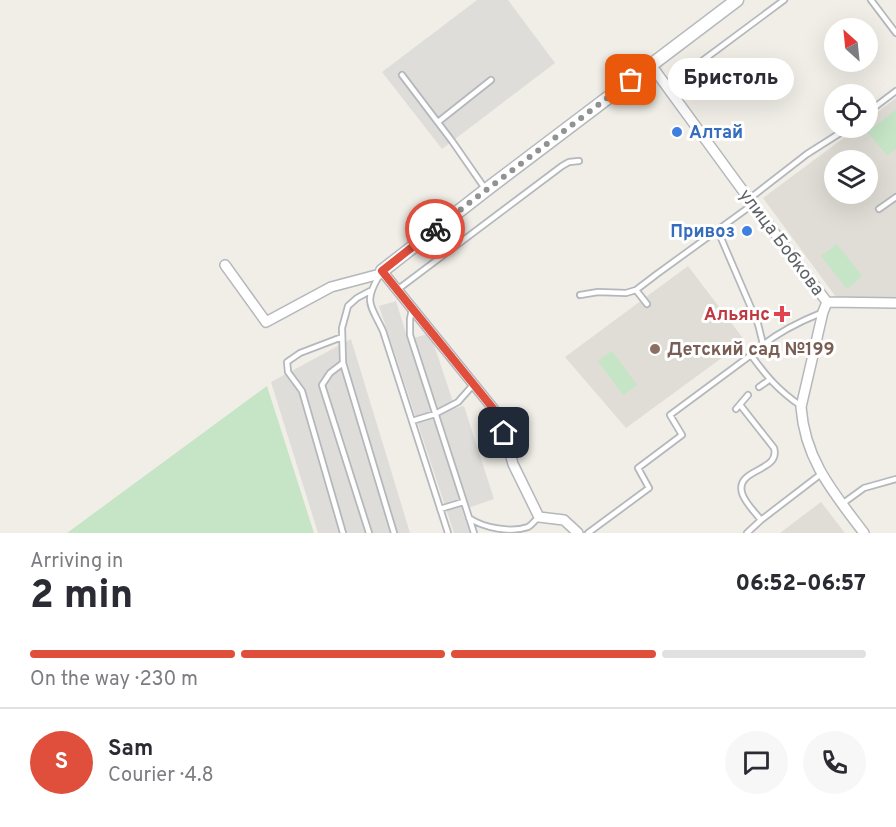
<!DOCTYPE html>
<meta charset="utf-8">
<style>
:root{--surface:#fff;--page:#f7f7f7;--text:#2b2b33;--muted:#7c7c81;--line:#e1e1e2;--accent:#e04e3c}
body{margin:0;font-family:Overpass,sans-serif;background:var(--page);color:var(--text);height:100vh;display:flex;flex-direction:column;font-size:22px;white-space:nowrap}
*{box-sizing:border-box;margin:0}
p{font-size:20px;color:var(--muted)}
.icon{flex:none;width:33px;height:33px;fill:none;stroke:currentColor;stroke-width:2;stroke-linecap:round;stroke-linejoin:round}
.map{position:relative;height:533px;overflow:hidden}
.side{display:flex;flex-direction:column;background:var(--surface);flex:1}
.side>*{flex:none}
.needle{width:39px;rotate:333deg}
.fabs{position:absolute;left:824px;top:18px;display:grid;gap:12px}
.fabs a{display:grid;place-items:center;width:54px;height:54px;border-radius:50%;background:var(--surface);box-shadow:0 6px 24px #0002;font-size:30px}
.pin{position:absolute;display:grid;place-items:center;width:51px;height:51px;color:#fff;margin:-26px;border-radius:12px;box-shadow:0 3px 9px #0006}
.courier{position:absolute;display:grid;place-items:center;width:60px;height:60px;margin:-30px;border:4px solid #e04e3c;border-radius:50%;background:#fff;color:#222;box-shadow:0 2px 8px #0007}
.bubble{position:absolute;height:42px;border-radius:21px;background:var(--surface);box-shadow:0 6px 24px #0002;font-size:20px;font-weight:800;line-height:42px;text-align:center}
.head em{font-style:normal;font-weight:800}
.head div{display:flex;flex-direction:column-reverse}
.head{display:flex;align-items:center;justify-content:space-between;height:102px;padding:0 30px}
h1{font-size:39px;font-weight:800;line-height:45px}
.bar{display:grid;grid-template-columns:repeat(4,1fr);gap:9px 6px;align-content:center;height:72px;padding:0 30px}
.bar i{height:8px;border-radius:4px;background:var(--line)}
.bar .on{background:var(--accent)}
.bar p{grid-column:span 4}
.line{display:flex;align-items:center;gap:15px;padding:0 30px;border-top:2px solid var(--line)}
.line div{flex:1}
.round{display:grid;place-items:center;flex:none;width:63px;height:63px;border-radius:32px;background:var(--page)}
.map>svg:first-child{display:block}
.industrial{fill:#dfddd9}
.education{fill:#dfddd5;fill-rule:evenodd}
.green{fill:#c5e5c6}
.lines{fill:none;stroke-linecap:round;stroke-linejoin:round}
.lane-casing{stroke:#b4b7bb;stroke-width:8}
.street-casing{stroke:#b4b7bb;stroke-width:12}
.secondary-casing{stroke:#b5b9bd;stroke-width:15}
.lane{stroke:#fff;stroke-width:4.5}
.street{stroke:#fff;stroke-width:9}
.secondary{stroke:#fff;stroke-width:12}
.done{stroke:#919393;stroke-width:6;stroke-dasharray:0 10.8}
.route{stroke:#e04e3c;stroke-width:8}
.shop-dot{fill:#3f7fe0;stroke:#fff;stroke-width:2}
.health-dot{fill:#e0444e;stroke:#fff;stroke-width:2}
.education-dot{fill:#8d6e63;stroke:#fff;stroke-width:2}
.labels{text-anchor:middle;stroke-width:6;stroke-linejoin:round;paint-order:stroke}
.shop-label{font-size:18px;font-weight:bold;fill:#366cbe;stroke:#fff;text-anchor:start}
.street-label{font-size:18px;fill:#5e6266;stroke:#fff}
.health-label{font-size:18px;font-weight:bold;fill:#be3a42;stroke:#fff;text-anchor:end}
.education-label{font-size:18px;font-weight:bold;fill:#785e54;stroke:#fff;text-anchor:start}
</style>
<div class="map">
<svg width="896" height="533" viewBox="0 0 896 533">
<rect width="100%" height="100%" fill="#f0eee7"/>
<path class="industrial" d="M477,0H508L555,63L442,149L382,72Z
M396,301L408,340L430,333L455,408L464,406L494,499L462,510L470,533H454L379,306Z
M351,339L410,533H318L271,382Z"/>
<path class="education" d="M896,98V297H836L763,198L857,128H867V120ZM834,160H867V194H834Z
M688,266L745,341L626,428L565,357Z
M821,502L845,533H780Z"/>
<path class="green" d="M896,110V149L887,155L867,132Z
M837,244L862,276L847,289L821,256Z
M612,351L637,385L623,395L598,361Z
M267,386L314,533H67Z"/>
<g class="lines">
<g class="lane-casing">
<path id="lane" d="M871,0L896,33
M402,75L452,141L486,190
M667,87L784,0
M867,113L896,91
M438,122L491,80
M749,199L807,154L848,128
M879,209L896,197
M718,231L758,324L763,344
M379,276C363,303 371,305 383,331L448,533
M397,290L562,166L569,162L579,161
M636,290L647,304
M370,291L357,298L348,306L342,328L343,363L394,533
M580,295L598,292L626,293L636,290L657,274L752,205
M412,309L410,319V335L474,533
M342,337L300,353L287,362L288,372L302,391L343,533
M751,355C767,377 778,390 801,406
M343,363L330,373L322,385L369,533
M759,387L769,380
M741,406L774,448C781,472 735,468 742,493C745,503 755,512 761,520
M736,409L748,395
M412,421L435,414L458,402L473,385
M842,504L864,488L896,479
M440,509L463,502
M469,518C484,528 511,533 528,527C532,525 535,520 539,517
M588,533L649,488L638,468L682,435L670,415L751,355C771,336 796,323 821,313
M747,533L761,520L821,474"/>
</g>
<g class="street-casing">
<path id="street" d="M651,65L746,195L827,302L823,312L801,407C805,460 833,492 864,533
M225,265L266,322L331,287L380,274
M382,271L500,417L513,464L539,517L564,520L578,533
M827,302L896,303"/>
</g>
<g class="secondary-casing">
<path id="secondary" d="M382,271L486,190L737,0"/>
</g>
<use href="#lane" class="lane"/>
<use href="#street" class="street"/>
<use href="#secondary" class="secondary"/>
</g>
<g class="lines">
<path class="done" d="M435,229L631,80"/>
<path class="route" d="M435,229L382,271L500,417L504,433"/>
</g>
<g class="shop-dot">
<circle cx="677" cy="132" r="6"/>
<circle cx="747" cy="231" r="6"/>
</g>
<path class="health-dot" d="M779 305h6v6h6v6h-6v6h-6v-6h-6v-6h6z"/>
<circle class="education-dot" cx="655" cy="349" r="6"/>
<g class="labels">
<g class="shop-label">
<text x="689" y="138">Алтай</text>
<text x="735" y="237" text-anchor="end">Привоз</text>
</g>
<g class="street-label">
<text transform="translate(782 242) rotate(53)" y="6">улица Бобкова</text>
</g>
<g class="health-label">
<text x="770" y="320">Альянс</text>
</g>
<g class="education-label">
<text x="667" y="355">Детский сад №199</text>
</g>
</g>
</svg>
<div class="fabs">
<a><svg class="needle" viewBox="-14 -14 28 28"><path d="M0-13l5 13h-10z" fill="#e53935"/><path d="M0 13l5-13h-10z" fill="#7c7c81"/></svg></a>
<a><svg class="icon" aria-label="locate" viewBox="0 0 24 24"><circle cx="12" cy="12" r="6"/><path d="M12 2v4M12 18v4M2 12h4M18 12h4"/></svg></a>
<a><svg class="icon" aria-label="layers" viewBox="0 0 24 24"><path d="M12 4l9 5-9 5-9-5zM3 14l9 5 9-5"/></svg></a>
</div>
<div class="pin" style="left:631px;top:80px;background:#ea580c"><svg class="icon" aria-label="bag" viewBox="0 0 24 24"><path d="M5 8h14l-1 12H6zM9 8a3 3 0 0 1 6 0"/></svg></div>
<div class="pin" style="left:504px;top:433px;background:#1f2937"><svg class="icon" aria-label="home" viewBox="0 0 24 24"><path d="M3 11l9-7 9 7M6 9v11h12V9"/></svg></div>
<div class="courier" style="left:435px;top:229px"><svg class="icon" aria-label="bike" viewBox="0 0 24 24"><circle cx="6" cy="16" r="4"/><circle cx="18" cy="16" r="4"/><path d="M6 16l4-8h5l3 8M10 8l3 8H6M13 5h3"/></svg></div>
<div class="bubble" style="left:668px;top:58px;width:126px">Бристоль</div>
</div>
<section class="side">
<div class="head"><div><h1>2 min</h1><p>Arriving in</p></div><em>06:52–06:57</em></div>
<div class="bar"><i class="on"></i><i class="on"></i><i class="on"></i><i></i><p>On the way · 230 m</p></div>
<div class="line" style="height:108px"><b class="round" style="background:var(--accent);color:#fff">S</b><div><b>Sam</b><p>Courier · 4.8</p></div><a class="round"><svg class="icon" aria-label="chat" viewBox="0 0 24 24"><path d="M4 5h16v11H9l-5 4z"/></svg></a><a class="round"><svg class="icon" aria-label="phone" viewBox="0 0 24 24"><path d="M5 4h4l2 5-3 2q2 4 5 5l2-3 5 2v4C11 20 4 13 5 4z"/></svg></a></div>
</section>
